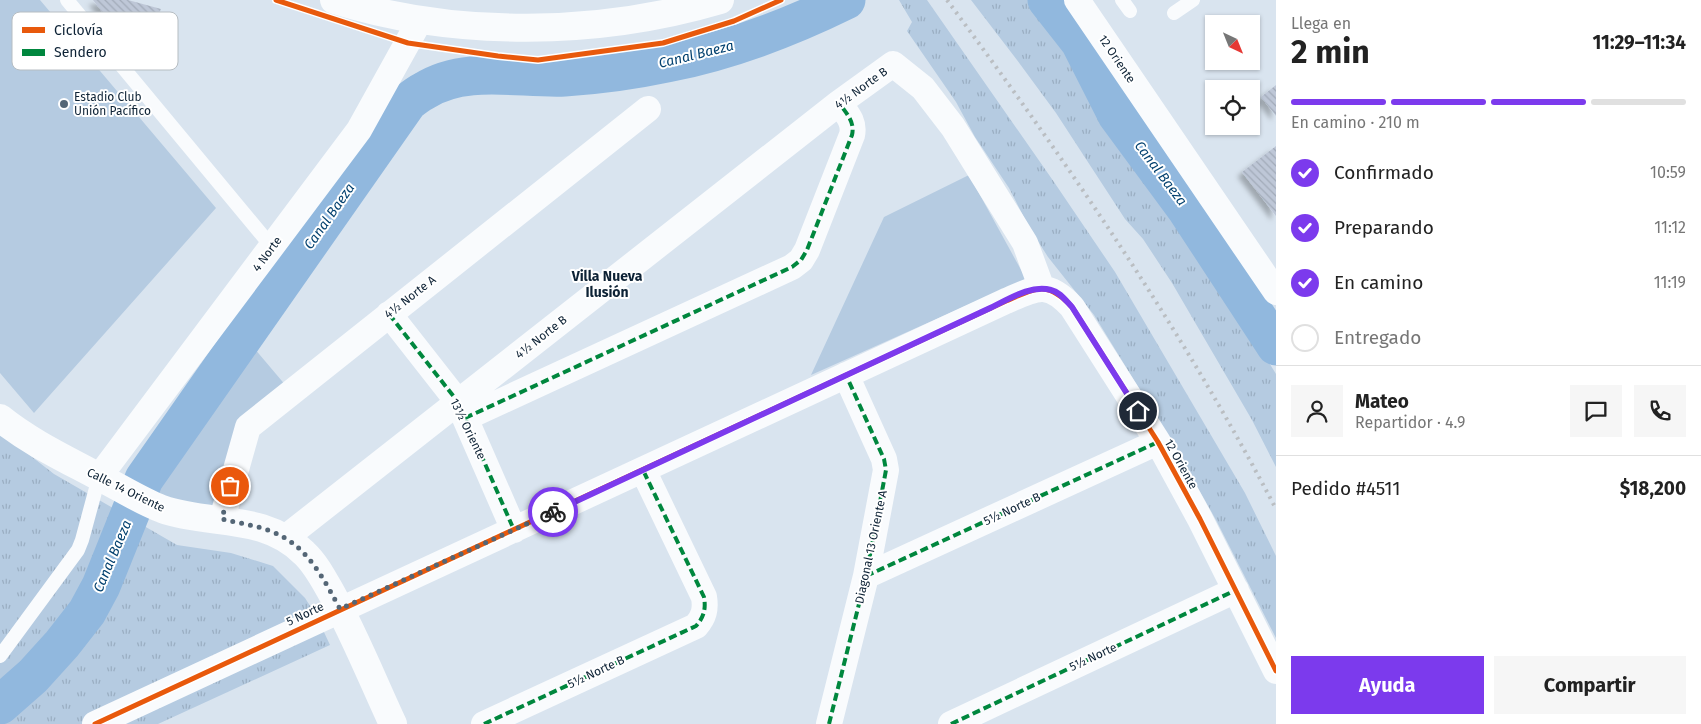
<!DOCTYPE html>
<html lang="es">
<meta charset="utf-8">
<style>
:root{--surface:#fff;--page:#f6f6f6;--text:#222;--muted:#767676;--line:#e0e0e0;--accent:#7c3aed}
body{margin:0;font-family:"Fira Sans",sans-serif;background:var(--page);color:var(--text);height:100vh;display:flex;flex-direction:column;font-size:19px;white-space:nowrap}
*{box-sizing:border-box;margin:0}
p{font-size:16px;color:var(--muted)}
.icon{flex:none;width:28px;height:28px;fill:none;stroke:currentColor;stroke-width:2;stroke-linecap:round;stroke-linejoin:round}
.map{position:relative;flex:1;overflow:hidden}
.details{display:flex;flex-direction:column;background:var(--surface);width:425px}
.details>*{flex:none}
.needle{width:32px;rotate:137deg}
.fabs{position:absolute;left:1205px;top:15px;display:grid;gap:10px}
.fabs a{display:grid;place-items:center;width:55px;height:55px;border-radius:0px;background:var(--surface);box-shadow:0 1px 4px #0004;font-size:25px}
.pin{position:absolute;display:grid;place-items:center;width:42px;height:42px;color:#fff;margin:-21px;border:2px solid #fff;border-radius:50%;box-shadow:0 1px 5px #0007}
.courier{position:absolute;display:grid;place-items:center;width:50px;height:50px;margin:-25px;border:4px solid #7c3aed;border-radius:50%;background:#fff;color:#222;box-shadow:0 1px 6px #0007}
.summary em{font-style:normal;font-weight:700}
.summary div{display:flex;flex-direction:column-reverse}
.summary{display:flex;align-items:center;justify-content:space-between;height:85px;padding:0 15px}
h1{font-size:32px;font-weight:700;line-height:38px}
.bar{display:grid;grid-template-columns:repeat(4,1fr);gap:8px 5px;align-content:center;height:60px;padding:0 15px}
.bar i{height:6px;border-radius:4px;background:var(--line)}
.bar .current{background:var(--accent)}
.bar p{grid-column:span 4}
.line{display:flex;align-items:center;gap:12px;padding:0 15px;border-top:1px solid var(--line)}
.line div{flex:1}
.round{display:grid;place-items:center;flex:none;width:52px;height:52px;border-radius:0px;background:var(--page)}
ol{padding:0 15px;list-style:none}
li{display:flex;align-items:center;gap:15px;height:55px}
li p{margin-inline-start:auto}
li .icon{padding:5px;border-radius:50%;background:var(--accent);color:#fff;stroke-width:4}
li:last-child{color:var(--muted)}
li i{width:28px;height:28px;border:2px solid var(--line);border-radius:50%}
.button{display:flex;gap:10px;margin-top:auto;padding:10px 15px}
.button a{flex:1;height:58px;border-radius:0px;background:var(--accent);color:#fff;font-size:20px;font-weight:700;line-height:58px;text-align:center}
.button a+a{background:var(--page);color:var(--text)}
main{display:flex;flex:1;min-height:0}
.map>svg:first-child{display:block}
.grass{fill:url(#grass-tufts)}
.park{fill:#b5cbe1}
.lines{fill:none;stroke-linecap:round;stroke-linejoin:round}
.river{stroke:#91b8de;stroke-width:39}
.building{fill:url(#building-back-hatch);filter:url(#shadow)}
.service{stroke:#f9fbfd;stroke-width:14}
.minor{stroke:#f9fbfd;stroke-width:26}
.tertiary{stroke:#f9fbfd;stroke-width:28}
.primary{stroke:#f9fbfd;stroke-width:28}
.rail{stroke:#babec2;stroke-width:4;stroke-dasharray:2.5 5;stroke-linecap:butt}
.quiet{stroke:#00873e;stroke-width:4;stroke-dasharray:8 4;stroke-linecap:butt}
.cycleway-casing{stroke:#fff;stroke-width:8}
.cycleway{stroke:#e8590c;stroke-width:5}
.done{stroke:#546676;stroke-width:5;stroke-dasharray:0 9}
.route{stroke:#7c3aed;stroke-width:6}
.poi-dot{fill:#546676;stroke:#fff;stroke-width:2}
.labels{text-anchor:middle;stroke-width:4;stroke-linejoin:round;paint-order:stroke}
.street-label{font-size:12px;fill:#0d2235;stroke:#fff}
.poi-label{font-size:12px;fill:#0d2235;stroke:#fff;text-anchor:start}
.water-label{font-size:14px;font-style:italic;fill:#03416f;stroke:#fff}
.neighbourhood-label{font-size:14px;font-weight:bold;fill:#0d2235;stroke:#fff}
.key{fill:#fff;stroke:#b6bdc2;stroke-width:1}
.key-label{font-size:14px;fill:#0d2235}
</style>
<main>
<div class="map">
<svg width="1276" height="724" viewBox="0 0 1276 724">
<defs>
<pattern id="grass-tufts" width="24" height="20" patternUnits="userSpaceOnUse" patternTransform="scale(1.25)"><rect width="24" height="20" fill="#b5cbe1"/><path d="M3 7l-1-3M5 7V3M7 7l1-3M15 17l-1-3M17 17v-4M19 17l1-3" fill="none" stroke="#9aaec2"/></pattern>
<pattern id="building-back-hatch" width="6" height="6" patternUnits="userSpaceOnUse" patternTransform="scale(1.25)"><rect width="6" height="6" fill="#bec7d7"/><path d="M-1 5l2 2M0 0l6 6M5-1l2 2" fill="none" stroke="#a2abb9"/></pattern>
<filter id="shadow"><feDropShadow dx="-4.5" dy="4.5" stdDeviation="2.5" flood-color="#0004"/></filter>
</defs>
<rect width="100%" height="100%" fill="#d9e4ef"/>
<path class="grass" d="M899,0H927L1054,182L1115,272L1245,493L1276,556V638L1216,520L1176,449L1129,372L1094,315L1048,257L1029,227L1009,188L975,137L956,102L907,31L912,22Z
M971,0H1031L1053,29L1153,185L1216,276L1276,374V467L1252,420L1172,283L1143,239L1125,219L1056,113L1017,60Z
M0,432L54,474L177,545L231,553L273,566L305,598L316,615L330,645L158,724H0Z"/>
<path class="park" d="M0,0H40L216,208L34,413L0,373Z
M969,175L1026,279L811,375L884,217Z
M254,348L287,387L244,422L218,511L150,497L193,430Z"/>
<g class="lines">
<path class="river" d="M1047,0L1080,42L1117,115L1187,210L1276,346
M0,705L33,676L62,644L87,612L101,586L144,479L408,102C413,98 418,94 424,91C465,65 519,79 565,77C599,75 634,70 667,63C729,51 789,28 846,0"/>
</g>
<path class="building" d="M93,0H128L161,9L156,19L127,44Z
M1276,85V116L1261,97Z
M1276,146V216L1242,172Z"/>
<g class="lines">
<path class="service" d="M67,0L272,247
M1122,0L1130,11
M1174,13L1193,0
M0,656L78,550L82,540L99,477"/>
<path class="minor" d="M1077,0L1276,292
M389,314L458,402L514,530
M465,418L792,267L801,260L807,250L852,135C855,122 847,114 839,103
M99,477L359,130L420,20
M222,519L248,427L648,109
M285,538L839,103L893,64L923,88L953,127L1025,243L1042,289
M866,576L1158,442
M95,724L1006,301C1036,288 1047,280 1072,307L1158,442L1200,519L1276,671
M484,724L696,626C704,617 706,609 704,597L643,470
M829,724L866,576L886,470L884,459L846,375
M951,724L1236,590"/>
<path class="tertiary" d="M0,418C31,443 66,459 101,478C121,488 141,501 162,509C210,526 264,513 304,553C316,564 324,580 332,594C355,636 373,681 393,724"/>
<path class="primary" d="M334,0C456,38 598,36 720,0"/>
<path class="rail" d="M947,0C1067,162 1182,329 1276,509"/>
<path class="quiet" d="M389,314L458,402L514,530
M465,418L792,267L801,260L807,250L852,135C855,122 847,114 839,103
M866,576L1158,442
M484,724L696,626C704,617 706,609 704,597L643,470
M829,724L866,576L886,470L884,459L846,375
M951,724L1236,590"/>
<g class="cycleway-casing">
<path id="cycleway" d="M276,0L408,43L498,56L538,60L663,43L734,21L781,0
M95,724L1006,301C1036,288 1047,280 1072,307L1158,442L1200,519L1276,671"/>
</g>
<use href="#cycleway" class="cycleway"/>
</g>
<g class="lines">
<path class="done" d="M230,486L222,519C238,523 255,525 270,531C307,544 323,578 340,609L553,512"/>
<path class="route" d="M553,512L988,309C1006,301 1030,284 1051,290C1060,292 1066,301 1072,307L1138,411"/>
</g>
<circle class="poi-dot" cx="64" cy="104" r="5"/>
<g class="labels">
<g class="street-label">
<text transform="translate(1117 59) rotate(56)" y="4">12 Oriente</text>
<text transform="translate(861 88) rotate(-36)" y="4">4½ Norte B</text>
<text transform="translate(267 254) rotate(-53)" y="4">4 Norte</text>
<text transform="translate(410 297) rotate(-38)" y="4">4½ Norte A</text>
<text transform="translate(541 337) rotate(-38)" y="4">4½ Norte B</text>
<text transform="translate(468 429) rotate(64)" y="4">13½ Oriente</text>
<text transform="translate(1181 464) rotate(61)" y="4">12 Oriente</text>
<text transform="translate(126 490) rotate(26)" y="4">Calle 14 Oriente</text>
<text transform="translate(1012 509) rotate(-25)" y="4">5½ Norte B</text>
<text transform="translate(871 547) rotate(-78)" y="4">Diagonal 13 Oriente A</text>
<text transform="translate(305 614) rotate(-25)" y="4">5 Norte</text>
<text transform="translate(1093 657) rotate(-25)" y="4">5½ Norte</text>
<text transform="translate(596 672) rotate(-25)" y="4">5½ Norte B</text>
</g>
<g class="poi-label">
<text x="74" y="101">Estadio Club<tspan x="74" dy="14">Unión Pacífico</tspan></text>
</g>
<g class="water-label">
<text transform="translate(696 54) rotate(-14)" y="5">Canal Baeza</text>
<text transform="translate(1161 173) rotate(53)" y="5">Canal Baeza</text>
<text transform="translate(329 216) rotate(-55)" y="5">Canal Baeza</text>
<text transform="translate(112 556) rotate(-67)" y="5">Canal Baeza</text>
</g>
<g class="neighbourhood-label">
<text x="607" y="281">Villa Nueva<tspan x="607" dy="16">Ilusión</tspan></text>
</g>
</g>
<rect x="12" y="12" width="166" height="58" rx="8" class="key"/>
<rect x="22" y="27" width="23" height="6" fill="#e8590c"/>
<rect x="22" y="49" width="23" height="7" fill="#00873e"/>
<g class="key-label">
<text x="54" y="35">Ciclovía</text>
<text x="54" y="57">Sendero</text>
</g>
</svg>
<div class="fabs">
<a><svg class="needle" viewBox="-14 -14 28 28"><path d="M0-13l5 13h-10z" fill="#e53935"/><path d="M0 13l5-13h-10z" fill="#767676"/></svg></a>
<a><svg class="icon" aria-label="locate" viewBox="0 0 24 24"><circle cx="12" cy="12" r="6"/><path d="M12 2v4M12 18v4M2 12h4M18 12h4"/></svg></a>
</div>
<div class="pin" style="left:230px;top:486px;background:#ea580c"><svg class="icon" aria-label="bag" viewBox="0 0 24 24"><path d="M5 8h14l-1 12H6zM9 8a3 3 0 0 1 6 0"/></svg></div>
<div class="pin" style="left:1138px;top:411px;background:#1f2937"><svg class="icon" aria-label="home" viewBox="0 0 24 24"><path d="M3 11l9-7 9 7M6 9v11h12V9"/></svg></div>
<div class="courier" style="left:553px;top:512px"><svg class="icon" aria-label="bike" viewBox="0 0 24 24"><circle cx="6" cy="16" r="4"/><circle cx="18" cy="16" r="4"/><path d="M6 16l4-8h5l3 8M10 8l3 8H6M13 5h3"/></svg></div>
</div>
<section class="details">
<div class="summary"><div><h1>2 min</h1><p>Llega en</p></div><em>11:29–11:34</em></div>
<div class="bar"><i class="current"></i><i class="current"></i><i class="current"></i><i></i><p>En camino · 210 m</p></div>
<ol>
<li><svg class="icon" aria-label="check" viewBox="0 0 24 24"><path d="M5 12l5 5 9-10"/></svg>Confirmado<p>10:59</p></li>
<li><svg class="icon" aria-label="check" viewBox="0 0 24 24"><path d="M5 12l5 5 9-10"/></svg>Preparando<p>11:12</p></li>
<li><svg class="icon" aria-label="check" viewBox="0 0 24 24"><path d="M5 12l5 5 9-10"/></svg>En camino<p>11:19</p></li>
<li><i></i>Entregado</li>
</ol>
<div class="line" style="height:90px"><a class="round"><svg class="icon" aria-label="person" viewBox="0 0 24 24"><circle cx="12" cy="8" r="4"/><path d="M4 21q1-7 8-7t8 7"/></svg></a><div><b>Mateo</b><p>Repartidor · 4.9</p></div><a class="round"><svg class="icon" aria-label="chat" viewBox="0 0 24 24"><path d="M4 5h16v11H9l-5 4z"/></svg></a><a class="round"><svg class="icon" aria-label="phone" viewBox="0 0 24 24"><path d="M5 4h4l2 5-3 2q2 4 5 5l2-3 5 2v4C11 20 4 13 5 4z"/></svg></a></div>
<div class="line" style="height:65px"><div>Pedido #4511</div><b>$18,200</b></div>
<div class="button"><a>Ayuda</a><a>Compartir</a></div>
</section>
</main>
